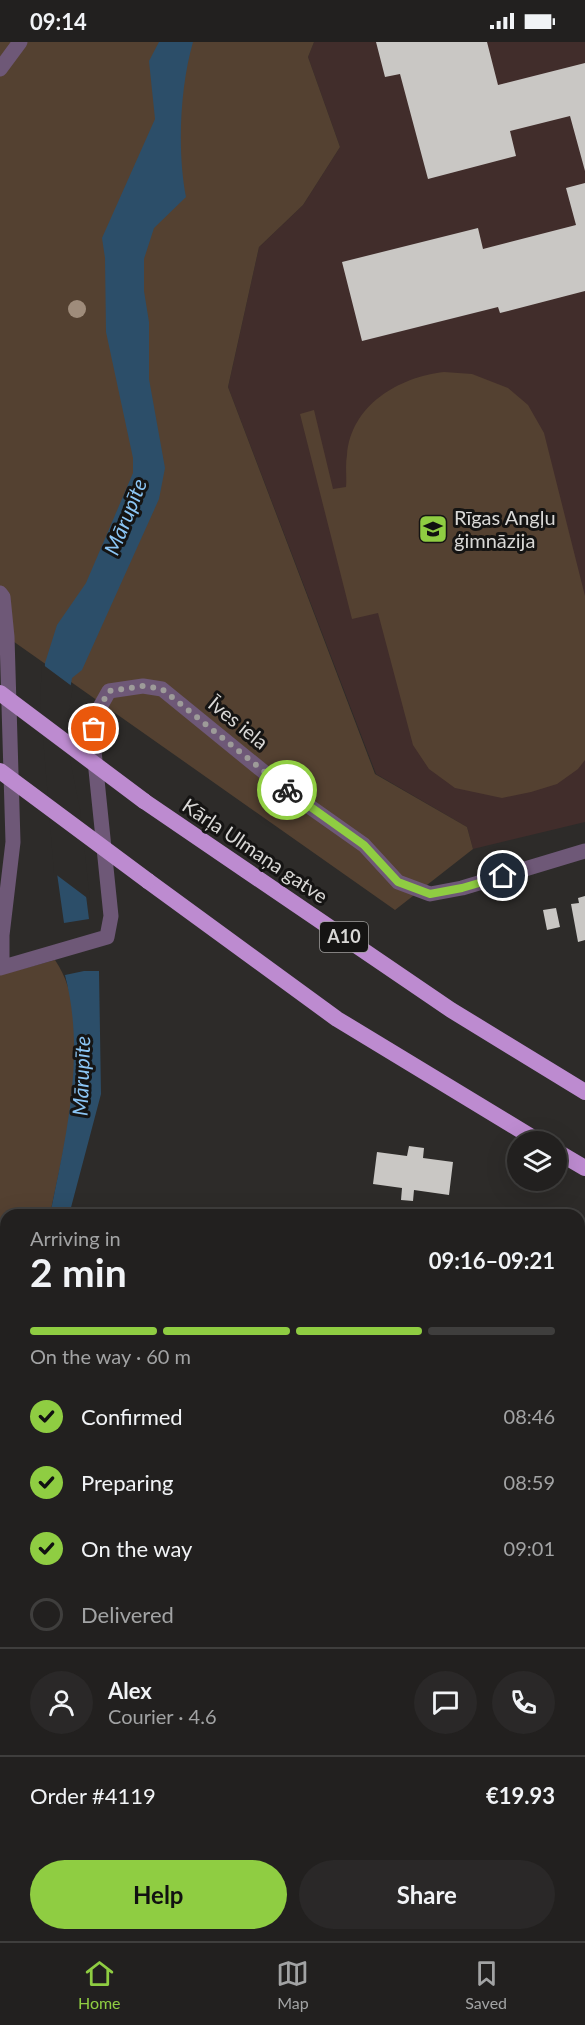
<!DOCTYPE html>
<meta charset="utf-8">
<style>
:root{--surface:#22201f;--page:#2a2828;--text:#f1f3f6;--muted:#a2a3a4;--line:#3f3e3d;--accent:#8fcd42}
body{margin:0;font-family:Lato,sans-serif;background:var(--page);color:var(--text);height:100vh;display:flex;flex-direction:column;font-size:22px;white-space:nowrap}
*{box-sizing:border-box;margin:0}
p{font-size:20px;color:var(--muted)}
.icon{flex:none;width:33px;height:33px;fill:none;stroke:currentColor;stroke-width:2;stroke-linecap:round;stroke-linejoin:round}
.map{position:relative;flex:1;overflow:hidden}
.details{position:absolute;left:0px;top:1167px;width:585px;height:732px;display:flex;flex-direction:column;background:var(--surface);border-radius:18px 18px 0 0;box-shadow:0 6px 24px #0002,0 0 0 2px var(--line)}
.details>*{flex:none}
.fabs{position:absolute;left:507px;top:1089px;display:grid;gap:12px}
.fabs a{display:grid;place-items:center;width:60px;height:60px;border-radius:50%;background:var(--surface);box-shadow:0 6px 24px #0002,0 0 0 2px var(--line);font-size:30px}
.pin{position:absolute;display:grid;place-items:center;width:51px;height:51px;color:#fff;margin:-26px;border:3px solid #fff;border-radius:50%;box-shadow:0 2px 6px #0007}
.courier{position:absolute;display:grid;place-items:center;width:60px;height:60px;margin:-30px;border:4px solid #8fcd42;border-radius:50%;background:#fff;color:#222;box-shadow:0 2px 8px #0007}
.headline em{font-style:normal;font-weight:700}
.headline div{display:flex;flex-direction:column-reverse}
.headline{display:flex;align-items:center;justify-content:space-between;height:102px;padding:0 30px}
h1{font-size:39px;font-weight:700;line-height:45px}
.bar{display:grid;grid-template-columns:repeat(4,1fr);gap:9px 6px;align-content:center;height:72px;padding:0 30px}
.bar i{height:8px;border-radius:4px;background:var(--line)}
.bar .selected{background:var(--accent)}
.bar p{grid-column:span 4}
.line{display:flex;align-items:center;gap:15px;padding:0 30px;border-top:2px solid var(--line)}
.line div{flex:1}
.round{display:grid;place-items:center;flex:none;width:63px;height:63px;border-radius:32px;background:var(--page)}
ol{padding:0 30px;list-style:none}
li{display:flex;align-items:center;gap:18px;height:66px}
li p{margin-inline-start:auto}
li .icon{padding:6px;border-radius:50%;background:var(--accent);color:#111;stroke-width:4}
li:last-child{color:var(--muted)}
li i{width:33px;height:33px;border:3px solid var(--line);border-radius:50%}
.primary-button{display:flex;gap:12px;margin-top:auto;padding:12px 30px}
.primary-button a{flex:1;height:69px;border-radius:36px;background:var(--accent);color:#111;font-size:24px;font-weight:700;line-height:69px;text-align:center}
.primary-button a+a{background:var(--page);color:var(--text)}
.status{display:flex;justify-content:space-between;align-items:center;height:42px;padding:0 30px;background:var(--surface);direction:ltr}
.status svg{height:16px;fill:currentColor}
.tab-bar{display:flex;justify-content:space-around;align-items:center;height:84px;border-top:2px solid var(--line);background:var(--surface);font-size:16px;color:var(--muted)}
.tab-bar a{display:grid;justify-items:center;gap:3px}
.tab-bar .selected{color:var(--accent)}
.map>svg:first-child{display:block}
.education{fill:#412d2b}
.green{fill:#544131}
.water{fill:#2c4e69}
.pier{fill:#2d2b29}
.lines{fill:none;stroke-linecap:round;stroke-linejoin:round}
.stream{stroke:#2c4e69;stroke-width:8}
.building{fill:#c9c7c4}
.minor{stroke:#6e5877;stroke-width:15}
.trunk{stroke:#bd8bd0;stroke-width:16}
.trunk-bridge{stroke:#bd8bd0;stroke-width:16}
.tree{fill:#9f8c7b}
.done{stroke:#9d9b99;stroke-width:6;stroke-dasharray:0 10.8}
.route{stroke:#8fcd42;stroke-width:8}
.labels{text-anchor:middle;stroke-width:6;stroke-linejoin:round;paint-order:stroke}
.shield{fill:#151413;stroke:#9e9d9c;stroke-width:1.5}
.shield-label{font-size:18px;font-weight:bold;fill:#d9d8d6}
.poi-label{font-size:20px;fill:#d9d8d6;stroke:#151413;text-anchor:start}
.street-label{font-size:20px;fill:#d9d8d6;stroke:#151413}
.water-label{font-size:21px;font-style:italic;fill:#8cc6f5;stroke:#151413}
</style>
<div class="status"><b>09:14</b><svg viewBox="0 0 49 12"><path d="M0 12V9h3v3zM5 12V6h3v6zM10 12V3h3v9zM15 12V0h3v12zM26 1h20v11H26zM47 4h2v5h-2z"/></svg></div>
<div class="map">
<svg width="585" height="1899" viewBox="0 0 585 1899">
<rect width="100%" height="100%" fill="#2d2b29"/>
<path class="education" d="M314,0H585V780L473,807L467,785L376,732L228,345L259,205L303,163L340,105L308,15Z
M6,1802V1893H238L235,1899H0V1807Z"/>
<path class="green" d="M0,0H314L308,15L340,105L303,163L259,205L228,345L375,732L467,785L473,807L395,868L0,590Z
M444,330L472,332L508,346L528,363L544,391L585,554V718L578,727L557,742L531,750L502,756L455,746L429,727L413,703L378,571L352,577L300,372L314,368L333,447L346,445C347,435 345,424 347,413C351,363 399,335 444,330Z
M55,918C98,980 64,1104 50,1173H6V1265L0,1281V933Z"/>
<path class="water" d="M159,0H193C180,45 177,109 186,155L154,186L144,217V249L149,280V337L165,426L159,457L82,628L72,636L64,681L89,877L64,881L54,810L43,657L45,621L57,583L86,541L133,431V416L106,290L105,216L102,196L155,77L149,19Z
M84,929H99L101,1052L69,1173H50C66,1093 86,1014 65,933Z
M6,1265V1355L0,1374V1281Z"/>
<path class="pier" d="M42,622L73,645L65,692L80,767L90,858L54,831L40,658Z"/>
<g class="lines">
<path class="stream" d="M0,1513L6,1515
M0,1674L6,1673"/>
</g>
<path class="building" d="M376,0H487L498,43L585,21V129L570,74L510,89L516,114L428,137L400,32L385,35Z
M585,141V249L500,271L498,265L362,299L342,220L478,186L483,207L576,183L566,146Z
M585,854V898L578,900L571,862L579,861L578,856Z
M556,866L560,885L547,888L543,868Z
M409,1104L424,1106L423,1116L453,1120L449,1153L414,1148L413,1159L401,1158L402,1146L373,1142L377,1110L407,1114Z
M579,1282L585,1283V1305L582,1307L579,1306Z
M579,1357L585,1360V1381L579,1394Z
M579,1650L585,1653V1718L579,1715Z
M579,1777L585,1780V1830L579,1827Z"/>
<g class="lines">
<path class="minor" d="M0,27L20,0
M0,551L3,555L7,595L13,800L2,893V925
M0,926L107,895L111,874L93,699L95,674L109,649L143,644L162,647L286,748L364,803L398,840L430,852L462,846L585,809
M579,1319L585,1320
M579,1545L585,1533
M411,1899L414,1893"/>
<path class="trunk" d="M144,759L451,968L585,1050
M148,839L337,977L540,1100
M556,1109L585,1126"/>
<path class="trunk-bridge" d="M0,651L144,759
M0,729L148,839"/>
</g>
<circle class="tree" cx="77" cy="267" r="9"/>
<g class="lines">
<path class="done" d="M94,687L95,674L109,649L143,644L162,647L287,748"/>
<path class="route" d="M287,748L364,803L398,840L430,852L462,846L503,834"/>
</g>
<defs>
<g id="school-square" transform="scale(1.5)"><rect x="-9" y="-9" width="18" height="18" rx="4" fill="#8fcd42" stroke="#151413"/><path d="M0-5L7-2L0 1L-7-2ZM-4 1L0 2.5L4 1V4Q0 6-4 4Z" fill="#111"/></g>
</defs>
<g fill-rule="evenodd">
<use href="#school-square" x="433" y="487"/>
</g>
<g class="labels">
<rect class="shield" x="320" y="880" width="48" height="30" rx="4.5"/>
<g class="shield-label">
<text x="344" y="901">A10</text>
</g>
<g class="poi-label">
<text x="454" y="483">Rīgas Angļu<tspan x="454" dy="23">ģimnāzija</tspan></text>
</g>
<g class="street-label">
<text transform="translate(238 681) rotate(39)" y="7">Īves iela</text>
<text transform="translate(255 809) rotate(34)" y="7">Kārļa Ulmaņa gatve</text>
</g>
<g class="water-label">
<text transform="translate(126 475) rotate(-68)" y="7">Mārupīte</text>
<text transform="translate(82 1034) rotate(-88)" y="7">Mārupīte</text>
</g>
</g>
</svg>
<div class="fabs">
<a><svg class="icon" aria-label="layers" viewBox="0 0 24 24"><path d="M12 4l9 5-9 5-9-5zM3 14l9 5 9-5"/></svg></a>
</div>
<div class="pin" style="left:94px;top:687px;background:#ea580c"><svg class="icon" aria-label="bag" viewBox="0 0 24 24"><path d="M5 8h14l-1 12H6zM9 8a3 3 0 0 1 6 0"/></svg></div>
<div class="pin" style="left:503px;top:834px;background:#1f2937"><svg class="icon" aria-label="home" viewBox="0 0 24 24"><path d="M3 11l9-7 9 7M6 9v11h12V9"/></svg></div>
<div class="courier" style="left:287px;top:748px"><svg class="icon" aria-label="bike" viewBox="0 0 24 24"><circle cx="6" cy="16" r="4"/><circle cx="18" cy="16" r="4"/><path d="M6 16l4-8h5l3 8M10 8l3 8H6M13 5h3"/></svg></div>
<section class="details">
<div class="headline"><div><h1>2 min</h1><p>Arriving in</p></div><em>09:16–09:21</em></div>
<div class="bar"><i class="selected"></i><i class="selected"></i><i class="selected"></i><i></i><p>On the way · 60 m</p></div>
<ol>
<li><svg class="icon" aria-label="check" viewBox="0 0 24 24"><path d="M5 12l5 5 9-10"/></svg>Confirmed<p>08:46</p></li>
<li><svg class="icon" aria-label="check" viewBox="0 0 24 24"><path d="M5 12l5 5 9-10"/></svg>Preparing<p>08:59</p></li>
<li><svg class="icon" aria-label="check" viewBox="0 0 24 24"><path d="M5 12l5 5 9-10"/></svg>On the way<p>09:01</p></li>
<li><i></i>Delivered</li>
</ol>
<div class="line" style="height:108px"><a class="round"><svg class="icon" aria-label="person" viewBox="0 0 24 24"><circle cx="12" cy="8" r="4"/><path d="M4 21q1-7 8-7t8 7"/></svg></a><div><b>Alex</b><p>Courier · 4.6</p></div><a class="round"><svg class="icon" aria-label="chat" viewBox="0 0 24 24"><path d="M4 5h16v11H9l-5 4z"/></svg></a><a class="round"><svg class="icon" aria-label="phone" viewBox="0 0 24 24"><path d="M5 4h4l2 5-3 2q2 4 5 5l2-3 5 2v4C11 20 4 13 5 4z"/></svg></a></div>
<div class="line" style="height:78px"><div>Order #4119</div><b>€19.93</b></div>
<div class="primary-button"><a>Help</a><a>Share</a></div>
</section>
</div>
<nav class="tab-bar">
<a class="selected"><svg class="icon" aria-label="home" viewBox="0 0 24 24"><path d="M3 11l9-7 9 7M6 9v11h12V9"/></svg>Home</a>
<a><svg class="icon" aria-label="map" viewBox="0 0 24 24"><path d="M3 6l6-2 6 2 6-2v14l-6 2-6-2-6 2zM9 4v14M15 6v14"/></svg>Map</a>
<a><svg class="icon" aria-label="saved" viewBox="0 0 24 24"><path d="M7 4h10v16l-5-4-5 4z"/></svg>Saved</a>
</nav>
